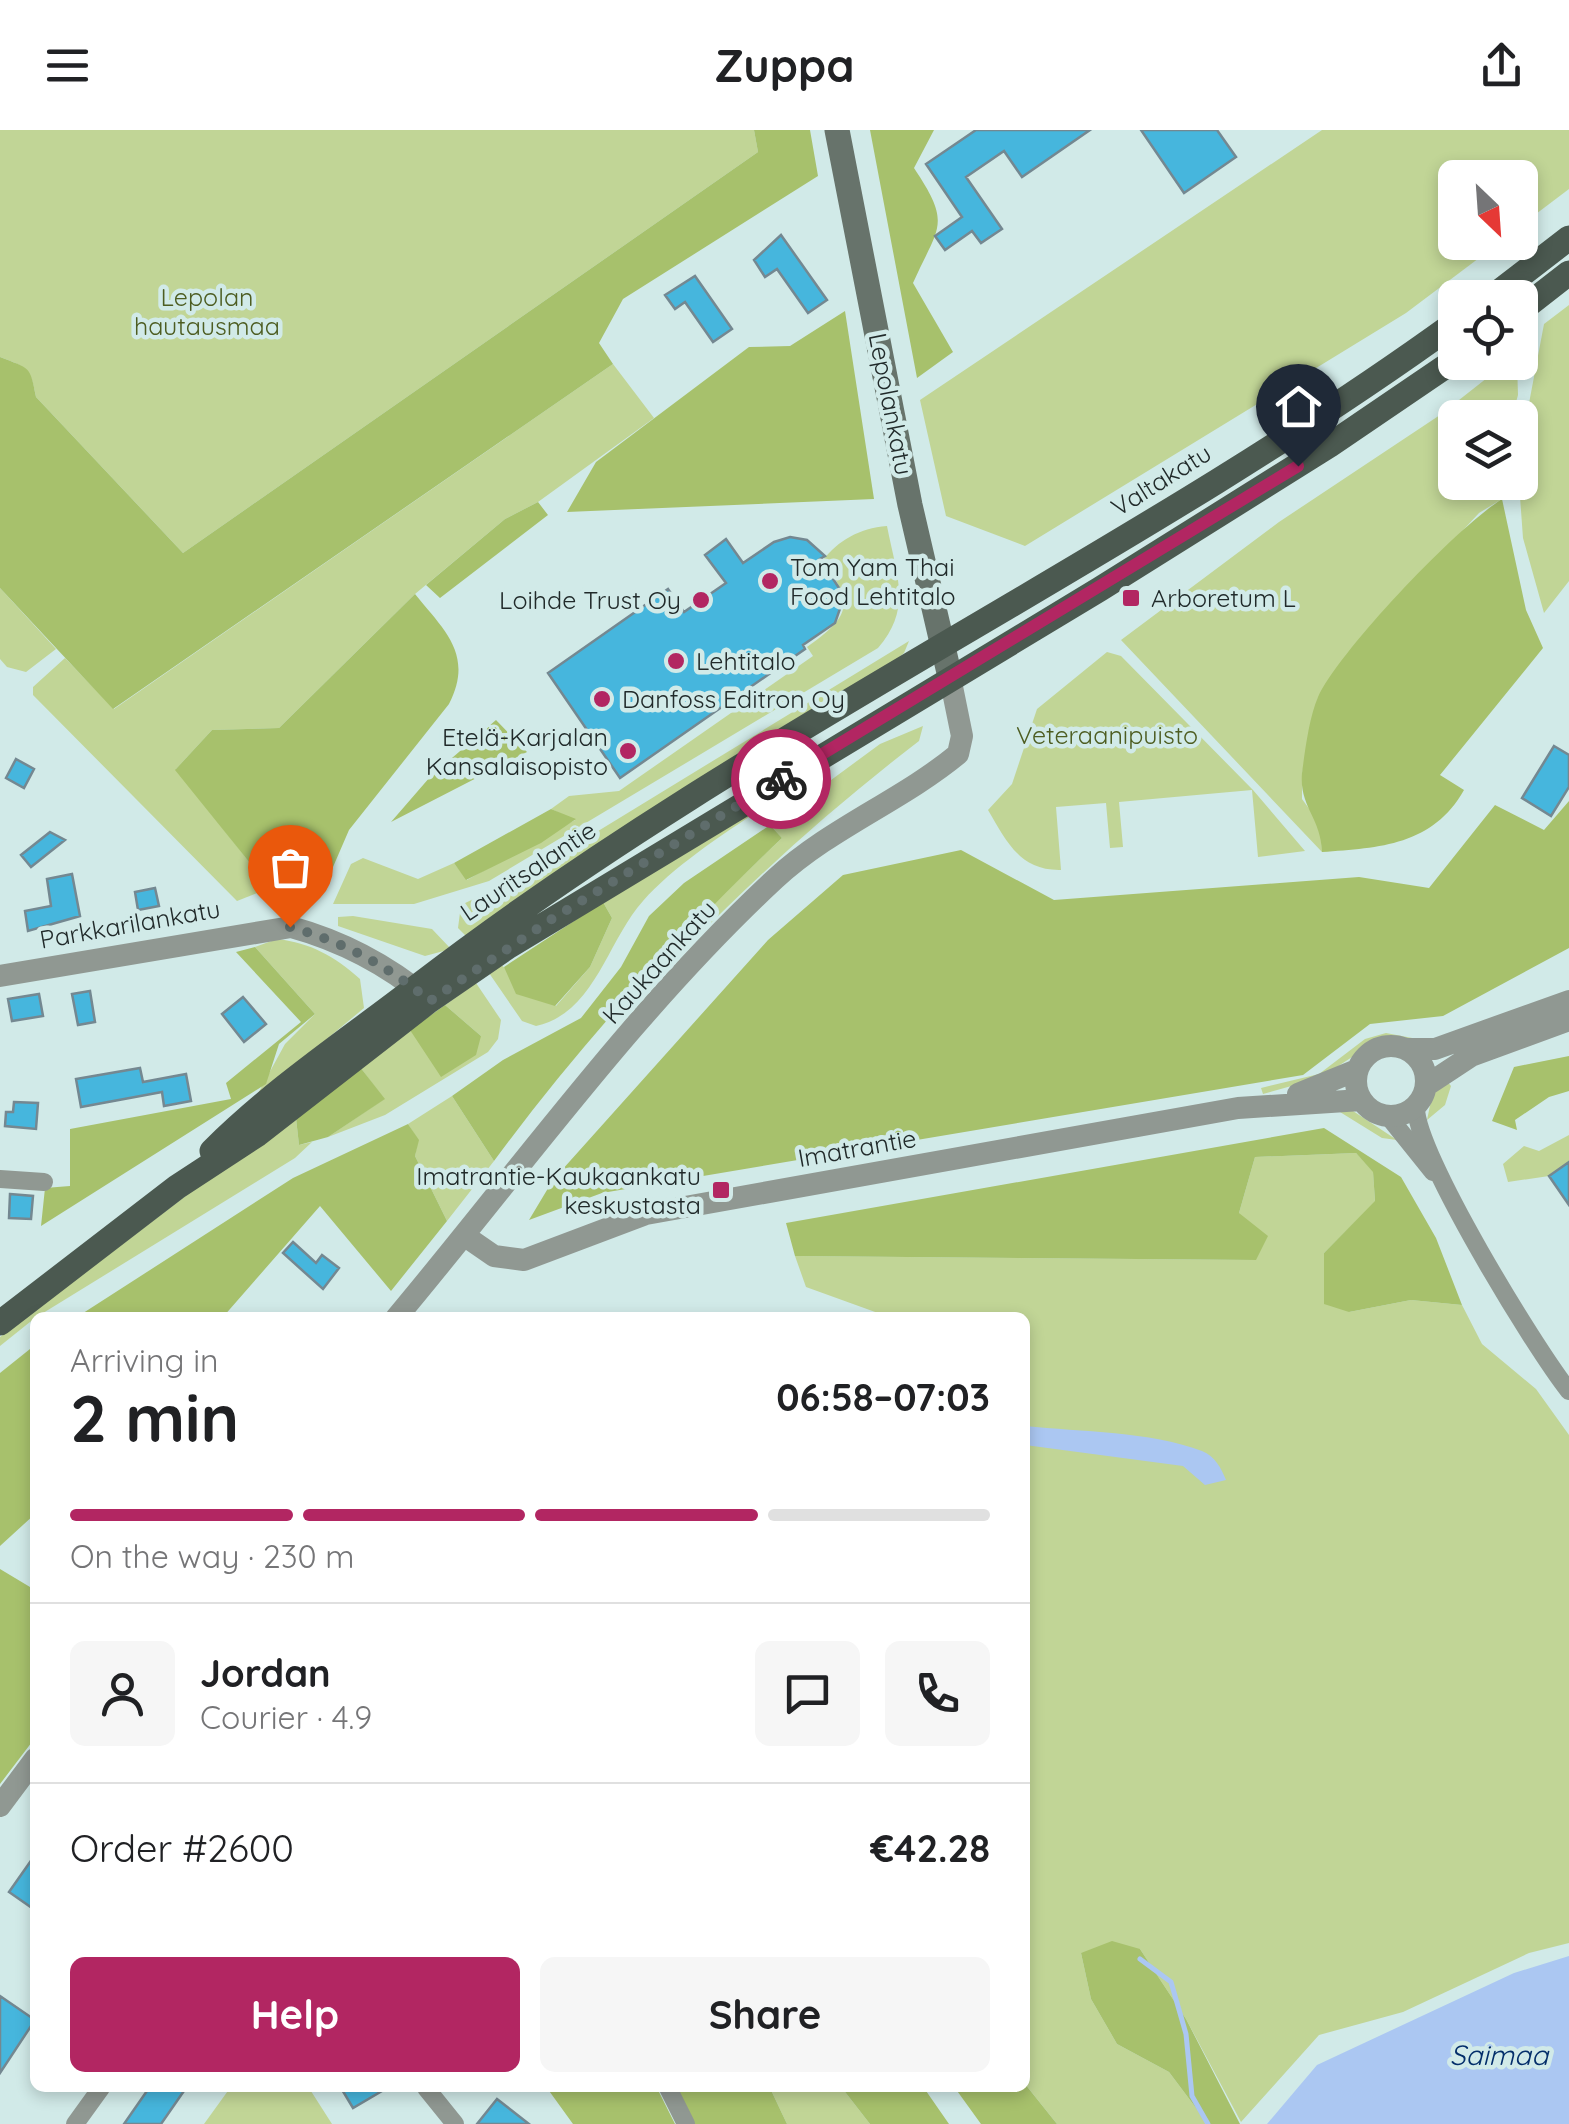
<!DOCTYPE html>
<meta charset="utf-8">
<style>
:root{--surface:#fff;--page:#f6f6f6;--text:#202124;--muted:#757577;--line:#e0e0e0;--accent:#b22662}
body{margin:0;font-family:Quicksand,sans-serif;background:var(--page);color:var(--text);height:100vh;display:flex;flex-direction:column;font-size:38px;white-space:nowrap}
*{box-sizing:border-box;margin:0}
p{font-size:32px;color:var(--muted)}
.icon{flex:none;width:55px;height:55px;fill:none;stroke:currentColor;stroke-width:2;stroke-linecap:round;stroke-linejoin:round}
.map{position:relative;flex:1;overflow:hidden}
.side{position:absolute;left:30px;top:1182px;width:1000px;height:780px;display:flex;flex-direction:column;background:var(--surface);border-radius:15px;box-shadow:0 5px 15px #0003}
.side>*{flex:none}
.needle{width:65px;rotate:155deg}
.controls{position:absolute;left:1438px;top:30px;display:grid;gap:20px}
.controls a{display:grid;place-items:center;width:100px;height:100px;border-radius:15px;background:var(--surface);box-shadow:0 5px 15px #0003;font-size:50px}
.pin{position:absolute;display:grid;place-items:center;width:85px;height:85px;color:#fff;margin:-102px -42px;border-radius:50% 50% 50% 0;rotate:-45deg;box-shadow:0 0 10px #0007}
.pin .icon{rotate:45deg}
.courier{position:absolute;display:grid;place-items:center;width:100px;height:100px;margin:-50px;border:8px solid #b22662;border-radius:50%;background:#fff;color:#222;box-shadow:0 2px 12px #0007}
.summary em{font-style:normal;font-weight:700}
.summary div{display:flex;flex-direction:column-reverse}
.summary{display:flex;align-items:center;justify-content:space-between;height:170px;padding:0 40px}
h1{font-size:65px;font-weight:700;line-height:75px}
.bar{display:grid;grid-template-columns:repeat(4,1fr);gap:15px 10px;align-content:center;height:120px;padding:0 40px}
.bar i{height:12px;border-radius:8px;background:var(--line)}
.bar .active{background:var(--accent)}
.bar p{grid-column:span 4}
.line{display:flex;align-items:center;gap:25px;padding:0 40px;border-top:2px solid var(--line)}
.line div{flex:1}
.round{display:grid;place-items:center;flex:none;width:105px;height:105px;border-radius:15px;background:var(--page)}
.action{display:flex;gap:20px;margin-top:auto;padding:20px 40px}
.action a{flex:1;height:115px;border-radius:15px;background:var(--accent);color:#fff;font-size:40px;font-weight:700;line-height:115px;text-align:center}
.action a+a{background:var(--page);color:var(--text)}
header{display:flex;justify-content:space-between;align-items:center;height:130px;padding:0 40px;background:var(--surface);font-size:45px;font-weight:700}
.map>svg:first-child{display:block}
.green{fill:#c1d596}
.forest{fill:#a7c16c}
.water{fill:#abc7f2}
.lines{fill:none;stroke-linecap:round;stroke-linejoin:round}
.stream{stroke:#abc7f2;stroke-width:5}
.building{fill:#46b6dd;stroke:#748891;stroke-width:2.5}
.minor{stroke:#909892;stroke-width:18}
.tertiary{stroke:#909892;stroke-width:22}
.secondary{stroke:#67736b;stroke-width:25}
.primary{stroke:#4b5950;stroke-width:25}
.done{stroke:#5f6d6c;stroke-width:10;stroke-dasharray:0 18}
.route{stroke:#b22662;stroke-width:12}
.poi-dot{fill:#b22662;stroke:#d1eae8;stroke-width:4}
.labels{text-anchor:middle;stroke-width:9;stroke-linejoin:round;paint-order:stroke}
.park-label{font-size:25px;fill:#4d5d21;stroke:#d1eae8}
.street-label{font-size:25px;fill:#212a2a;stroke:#d1eae8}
.poi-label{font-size:25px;fill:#212a2a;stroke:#d1eae8;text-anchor:start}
.water-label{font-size:28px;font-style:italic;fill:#032e6a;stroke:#d1eae8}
</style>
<header><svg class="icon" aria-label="menu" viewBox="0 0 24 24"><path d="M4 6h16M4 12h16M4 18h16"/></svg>Zuppa<svg class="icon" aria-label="share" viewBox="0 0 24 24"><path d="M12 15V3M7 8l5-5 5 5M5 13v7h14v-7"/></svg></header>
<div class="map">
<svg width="1569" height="1994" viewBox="0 0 1569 1994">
<rect width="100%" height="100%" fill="#d1eae8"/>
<path class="green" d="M0,0H754L758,22L183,423L36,267C31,239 27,237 0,227Z
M1322,0H1569V59L1520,96V48H1455V112L1499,113L1406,183L1025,416L946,386L920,270Z
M1569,175V451L1544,483L1523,408L1519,353L1520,321L1544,194Z
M1506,233H1517L1518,265L1512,287L1455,288V352L1500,353L1502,369L1479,383L1427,439L1318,568L1302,644V669L1321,695L1322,722L1121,510L1279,392L1440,285Z
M613,234L654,288L538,372L505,389L415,464L279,598L212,600L176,639L262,748L278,755L237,771L33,565V557L65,528L114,579Z
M887,396C896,444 913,478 878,518L489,751L414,774H333L351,734L363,728L418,749L454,733L467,750L575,690L551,679L569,666L619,661L813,526L807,517C851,485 854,475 823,430C838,411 859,398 887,396Z
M0,458L56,519L26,542L7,537L0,529Z
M909,511L904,523L881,543L467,807L458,798L461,775L536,739Z
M1107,522L1121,526L1253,660L1305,721L1258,727L1252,660L1119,672L1123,717L1110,718L1106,673L1056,677L1061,740C1020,741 1007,712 988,680L1012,654L1037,579Z
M923,596L919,611C808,696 710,789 616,892L622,877L694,792L782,708L770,695L880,614Z
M830,634C774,673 687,721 643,771C607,811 595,883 536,896L522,891L489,843L501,835L556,876L590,837L612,788L603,772Z
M353,786L432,799L451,819L425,826L338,796V787Z
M277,809C311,813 334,826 360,849L364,878L255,969L285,914L315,884L255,817Z
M476,853L501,890L498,909L488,922L385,985L328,1007L384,969L360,937L410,900L481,906L445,875Z
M1386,903L1428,911L1378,910L1320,948L1263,964L1261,958L1319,944L1365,909Z
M1446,950L1451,956L1445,975L1427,990L1432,966Z
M452,966L494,1031L447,1091L415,1026L418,1010L408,994Z
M1350,979L1397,1010L1382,1008L1340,982Z
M296,988L299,1015L312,1012L295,1028L35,1188L0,1216V1207L287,989Z
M1569,1005V1032L1549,1046L1508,1052L1503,1034L1524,1016L1539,1021Z
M1356,1023L1373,1041L1375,1072L1324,1123L1349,1182L1411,1170L1462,1175L1482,1214L1536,1259L1569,1305V1813L1529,1823L1403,1882L1319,1905L1241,1992L1186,1889L1140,1819L1081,1823L1091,1869L1117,1914L1169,1942L1208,1994H1057L1025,1954V1188L889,1187L806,1157L795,1126L1256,1130L1239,1083L1255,1027Z
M230,1958H309L332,1994H204Z
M770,1958H842L870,1994H787Z"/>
<path class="forest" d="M754,0H810L818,46L623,169L599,213L613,234L113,579L0,458V227C30,239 30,235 36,267L183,423L758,22Z
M870,0H934L914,38C952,95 939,95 913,153L953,222L917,248Z
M845,181L874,369L567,382L596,332L749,217L790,216Z
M1502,369L1526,480L1543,518L1440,645L1464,660C1433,715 1380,718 1322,722C1321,687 1299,677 1302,643C1305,621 1309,588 1318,567C1341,519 1456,398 1502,369Z
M538,372L548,385L440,468L426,455L505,389Z
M415,464C445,501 474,525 449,574L349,700L333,737L278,755L262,748L175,640L212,600L279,598Z
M496,590L527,622L391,692L430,647Z
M1569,671V818L1443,886L1370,894L1303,945L602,1063L529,1090L553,1050L768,810L843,745L961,720L1054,770L1359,747L1429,758L1495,675L1544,700Z
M551,679L576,689L541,713L466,750L454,733Z
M770,695L782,708C678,807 579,915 494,1031L452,966L503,930L581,888L621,837L649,786L684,753Z
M603,772L612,788L590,837L555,876L516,864L504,837Z
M255,817L315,884L279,914L266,954L41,1096L45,1058L70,1056V999L231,969L226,953L301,892L236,822Z
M445,875L481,906L476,925L441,947L410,900Z
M1569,926V961L1549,967L1515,990L1517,1000L1492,991L1514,937Z
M360,937L385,969L328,1007L299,1015L296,988Z
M408,994L419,1010L415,1026L447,1091L391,1161L320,1076L223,1187H77L293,1048Z
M1324,998L1401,1047L1436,1108L1462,1175L1411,1170L1349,1182L1324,1174V1123L1375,1071L1373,1042L1356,1023L1255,1027L1239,1083L1268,1106L1256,1130L795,1126L786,1093Z
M35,1215V1384L0,1416V1243Z
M0,1439L35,1460V1608L0,1654Z
M1112,1811L1140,1819L1186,1889L1240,1994H1208L1169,1942L1117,1914L1091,1869L1081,1823Z
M1025,1954L1057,1994H981L955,1958H1025Z
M547,1958H657L675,1994H573Z
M676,1958H770L787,1994H693Z
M842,1958H924L949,1994H870Z"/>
<path class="water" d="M1025,1296C1082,1302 1149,1301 1202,1321C1215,1326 1221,1338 1226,1350L1205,1355L1183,1336L1025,1315Z
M1569,1826V1994H1267L1317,1935L1514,1843Z"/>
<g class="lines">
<path class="stream" d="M1140,1829L1171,1852L1186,1904L1192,1966L1208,1994"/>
</g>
<path class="building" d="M976,0H1090L1022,47L1004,21L966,47L1002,99L981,113L972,101L945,120L935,106L962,87L926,34Z
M1141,0H1217L1236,27L1184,63Z
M781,105L827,170L808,183L777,139L765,147L754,130Z
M695,146L732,199L713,212L685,172L675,179L665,165Z
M790,407L807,410L825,426L820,429L839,458L842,473L835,493L803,515L805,519L620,648L548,543L668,459L684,482L726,453L705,425L726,409L743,433L774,412Z
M1554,616L1569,625V657L1551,686L1522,668Z
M16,629L34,639L24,658L6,648Z
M50,702L65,710L31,737L21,725Z
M72,744L80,786L28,801L25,781L51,776L47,749Z
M155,758L159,776L138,780L135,762Z
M90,861L95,892L78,895L72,864Z
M39,864L43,886L12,891L8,869Z
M243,867L266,894L244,912L222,884Z
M140,938L143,952L186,944L191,971L164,976L162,962L81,977L76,949Z
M14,972L38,973L36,999L5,996L6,982H13Z
M1569,1032V1075L1549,1046Z
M10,1064L33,1066L31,1089L9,1088Z
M293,1112L316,1133L322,1125L339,1138L323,1159L283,1123Z
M35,1725V1780L9,1762Z
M0,1866L35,1890L0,1943Z
M149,1958H186L161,1994H124Z
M341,1958H387L353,1978Z
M497,1969L529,1994H477Z"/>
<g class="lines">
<path class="minor" d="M1416,977C1415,1023 1536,1220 1569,1261
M1388,986L1433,1042
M0,1049L44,1052
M426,1958L455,1994
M668,1958L686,1994
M75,1994L101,1958"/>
<path class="tertiary" d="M0,846L291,797C342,811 386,834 427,868
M1356 951a35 35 0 1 1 70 0a35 35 0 1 1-70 0Z
M1407,919H1435L1569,871
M1427,955L1471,926L1569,890
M1298,964L1357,940
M465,1106L494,1126L524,1130L646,1084L1238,978L1361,970
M396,1188C520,1040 634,880 775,749C830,698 901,671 958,624L962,606L950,547
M0,1676L35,1629"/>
<path class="secondary" d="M837,0L910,375L950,547"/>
<path class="primary" d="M1491,168L1569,108
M1520,181L1569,143
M212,1021C275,958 348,910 418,856C743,605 1122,434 1455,193
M0,1193L177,1057L258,1004L429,871L509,816L1100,459L1330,315L1455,230"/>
</g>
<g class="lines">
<path class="done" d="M290,797C343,812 387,835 430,871L552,789L781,649"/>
<path class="route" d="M781,649L1298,336"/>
</g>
<g class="poi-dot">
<circle cx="770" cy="451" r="10"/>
<rect x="1121" y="458" width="20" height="20" rx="5"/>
<circle cx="701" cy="470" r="10"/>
<circle cx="676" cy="531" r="10"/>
<circle cx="602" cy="569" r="10"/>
<circle cx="628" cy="621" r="10"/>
<rect x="711" y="1050" width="20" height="20" rx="5"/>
</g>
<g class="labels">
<g class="park-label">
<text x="207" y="176">Lepolan<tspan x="207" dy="29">hautausmaa</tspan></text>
<text x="1107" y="614">Veteraanipuisto</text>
</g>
<g class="street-label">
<text transform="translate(891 274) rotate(79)" y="9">Lepolankatu</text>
<text transform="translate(1161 350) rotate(-32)" y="9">Valtakatu</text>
<text transform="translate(528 741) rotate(-34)" y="9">Lauritsalantie</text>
<text transform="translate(130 794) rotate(-10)" y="9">Parkkarilankatu</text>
<text transform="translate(659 832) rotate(-48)" y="9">Kaukaankatu</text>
<text transform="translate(857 1018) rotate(-10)" y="9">Imatrantie</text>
</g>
<g class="poi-label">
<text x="790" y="446">Tom Yam Thai<tspan x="790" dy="29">Food Lehtitalo</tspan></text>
<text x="1151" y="477">Arboretum L</text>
<text x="681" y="479" text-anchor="end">Loihde Trust Oy</text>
<text x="696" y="540">Lehtitalo</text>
<text x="622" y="578">Danfoss Editron Oy</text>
<text x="608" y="616" text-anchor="end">Etelä-Karjalan<tspan x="608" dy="29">Kansalaisopisto</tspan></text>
<text x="701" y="1055" text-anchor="end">Imatrantie-Kaukaankatu<tspan x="701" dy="29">keskustasta</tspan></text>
</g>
<g class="water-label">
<text x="1499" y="1935">Saimaa</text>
</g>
</g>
</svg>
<div class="controls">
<a><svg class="needle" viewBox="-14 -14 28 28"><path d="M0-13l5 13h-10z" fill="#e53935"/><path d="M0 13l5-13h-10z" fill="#757577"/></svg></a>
<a><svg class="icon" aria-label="locate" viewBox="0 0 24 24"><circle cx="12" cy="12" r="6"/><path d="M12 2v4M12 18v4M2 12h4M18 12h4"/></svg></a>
<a><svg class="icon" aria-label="layers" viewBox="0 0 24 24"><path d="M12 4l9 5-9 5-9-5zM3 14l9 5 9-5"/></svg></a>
</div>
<div class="pin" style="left:290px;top:797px;background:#ea580c"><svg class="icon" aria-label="bag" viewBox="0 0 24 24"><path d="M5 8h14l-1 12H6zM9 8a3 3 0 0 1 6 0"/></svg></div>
<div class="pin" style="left:1298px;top:336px;background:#1f2937"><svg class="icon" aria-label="home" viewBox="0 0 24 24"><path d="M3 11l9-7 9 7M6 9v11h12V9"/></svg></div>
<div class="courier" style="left:781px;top:649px"><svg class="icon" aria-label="bike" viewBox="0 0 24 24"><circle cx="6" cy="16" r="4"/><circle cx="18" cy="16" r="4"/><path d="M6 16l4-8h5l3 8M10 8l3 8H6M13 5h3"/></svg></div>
<section class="side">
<div class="summary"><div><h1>2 min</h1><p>Arriving in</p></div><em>06:58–07:03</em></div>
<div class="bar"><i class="active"></i><i class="active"></i><i class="active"></i><i></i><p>On the way · 230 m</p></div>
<div class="line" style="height:180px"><a class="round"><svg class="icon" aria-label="person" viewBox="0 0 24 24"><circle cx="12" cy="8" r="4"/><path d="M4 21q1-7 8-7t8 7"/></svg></a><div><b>Jordan</b><p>Courier · 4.9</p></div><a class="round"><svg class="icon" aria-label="chat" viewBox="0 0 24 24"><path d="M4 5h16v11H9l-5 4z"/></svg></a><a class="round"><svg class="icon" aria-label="phone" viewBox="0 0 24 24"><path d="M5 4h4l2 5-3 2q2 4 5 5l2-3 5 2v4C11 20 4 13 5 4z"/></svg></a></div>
<div class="line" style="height:130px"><div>Order #2600</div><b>€42.28</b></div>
<div class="action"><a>Help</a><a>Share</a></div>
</section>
</div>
